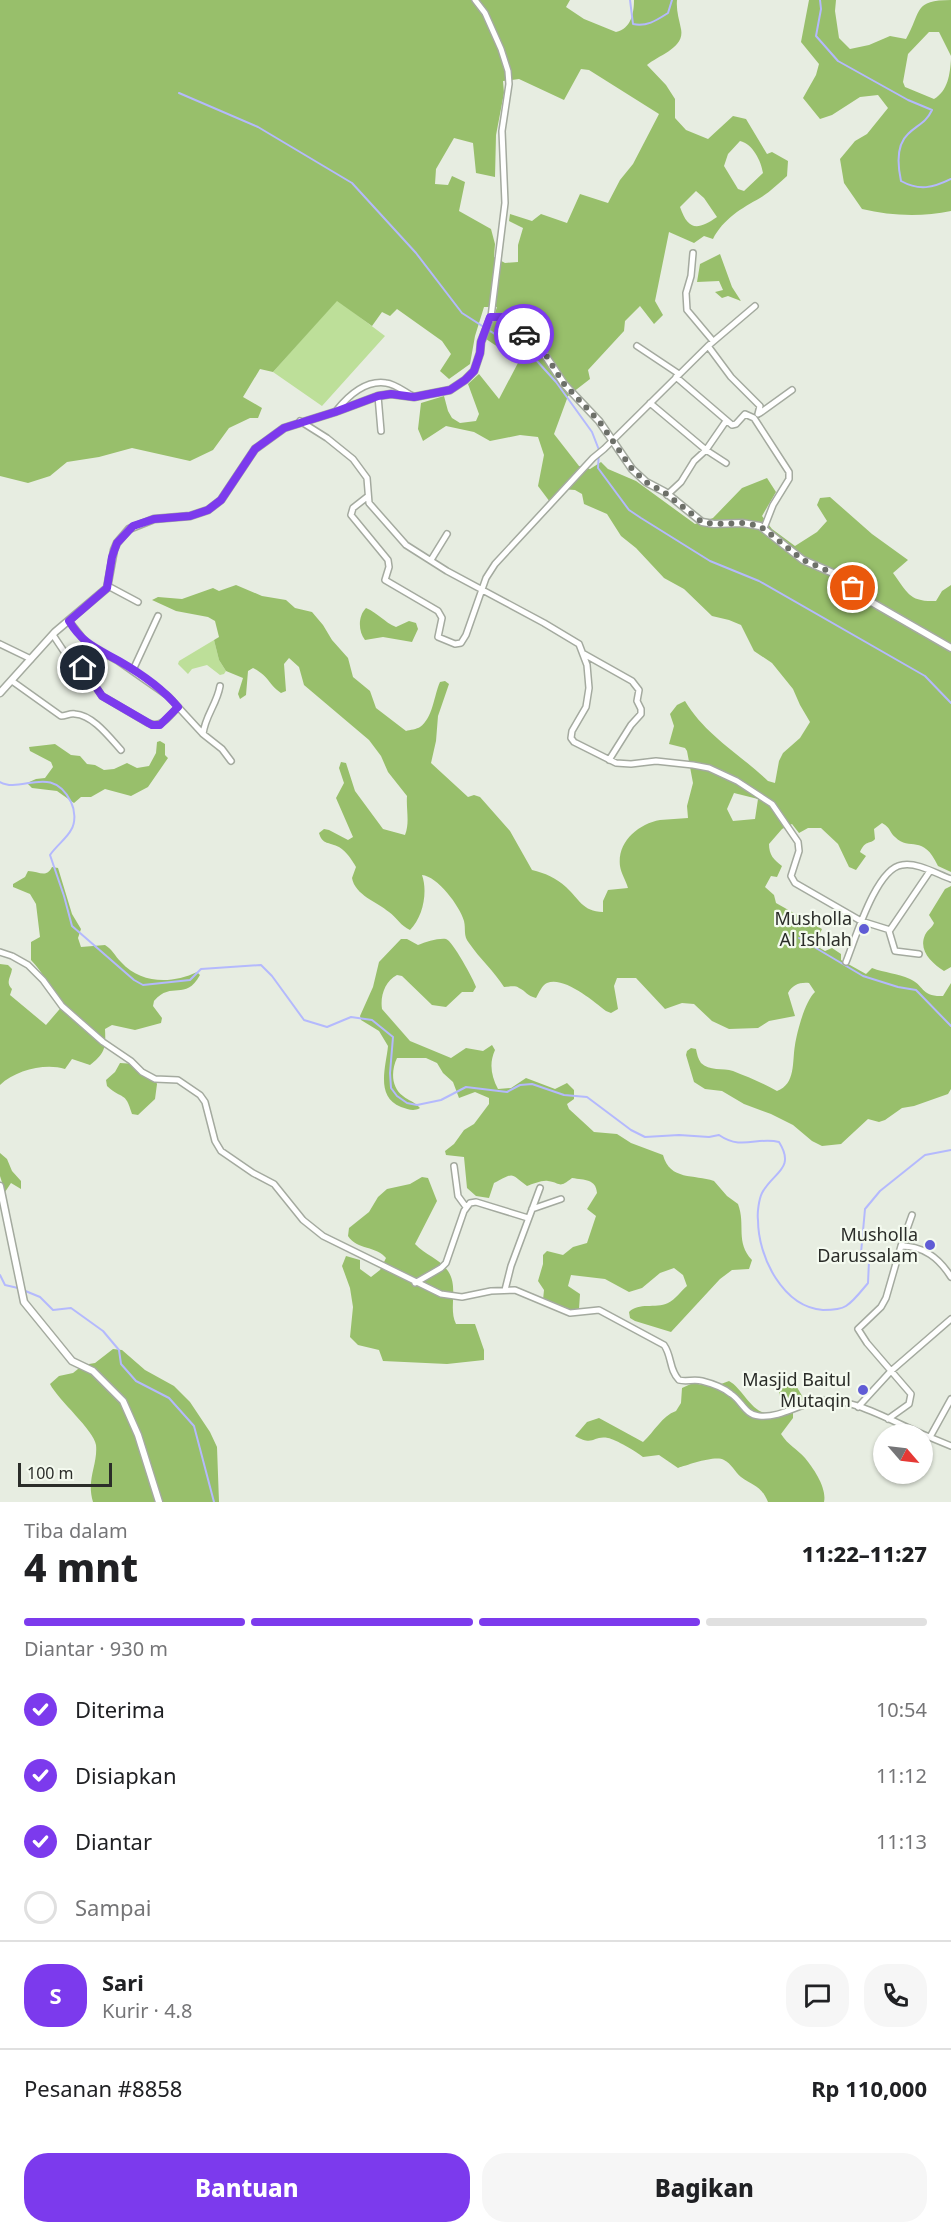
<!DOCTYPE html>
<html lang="id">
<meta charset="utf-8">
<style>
:root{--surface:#fff;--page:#f6f6f6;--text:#202124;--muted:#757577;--line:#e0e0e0;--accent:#7c3aed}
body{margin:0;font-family:"Noto Sans",sans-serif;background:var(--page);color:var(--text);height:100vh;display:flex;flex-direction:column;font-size:22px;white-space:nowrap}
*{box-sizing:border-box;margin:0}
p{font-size:20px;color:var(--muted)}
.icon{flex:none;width:33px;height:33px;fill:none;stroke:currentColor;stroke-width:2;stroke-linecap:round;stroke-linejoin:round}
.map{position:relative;height:1502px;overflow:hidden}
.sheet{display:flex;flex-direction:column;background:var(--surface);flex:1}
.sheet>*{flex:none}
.needle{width:39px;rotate:118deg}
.buttons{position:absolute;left:873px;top:1424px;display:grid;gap:12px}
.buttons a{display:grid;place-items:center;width:60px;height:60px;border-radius:50%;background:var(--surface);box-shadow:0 2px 4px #0004;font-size:30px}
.scale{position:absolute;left:18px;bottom:15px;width:94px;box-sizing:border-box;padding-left:6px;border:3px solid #2b2d29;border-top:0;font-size:16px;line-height:21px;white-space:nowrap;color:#2b2d29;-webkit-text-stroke:4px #f4faef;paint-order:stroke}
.pin{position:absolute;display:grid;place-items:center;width:51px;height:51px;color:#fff;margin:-26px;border:3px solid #fff;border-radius:50%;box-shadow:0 2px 6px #0007}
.courier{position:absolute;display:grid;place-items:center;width:60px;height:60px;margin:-30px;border:4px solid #7c3aed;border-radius:50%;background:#fff;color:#222;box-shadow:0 2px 8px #0007}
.overview em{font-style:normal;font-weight:800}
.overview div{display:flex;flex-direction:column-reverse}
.overview{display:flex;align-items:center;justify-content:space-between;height:102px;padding:0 24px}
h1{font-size:39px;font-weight:800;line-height:45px}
.bar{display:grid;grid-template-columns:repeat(4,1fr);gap:9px 6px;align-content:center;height:72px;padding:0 24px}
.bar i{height:8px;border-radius:4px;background:var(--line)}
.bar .selected{background:var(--accent)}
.bar p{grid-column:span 4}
.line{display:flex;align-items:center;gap:15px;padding:0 24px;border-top:2px solid var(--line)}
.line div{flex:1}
.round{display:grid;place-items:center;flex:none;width:63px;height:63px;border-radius:24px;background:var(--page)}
ol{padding:0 24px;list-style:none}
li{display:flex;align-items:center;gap:18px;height:66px}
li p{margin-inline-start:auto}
li .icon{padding:6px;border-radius:50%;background:var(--accent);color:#fff;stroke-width:4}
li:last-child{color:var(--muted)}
li i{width:33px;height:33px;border:3px solid var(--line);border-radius:50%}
.cta{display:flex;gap:12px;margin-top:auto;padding:12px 24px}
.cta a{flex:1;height:69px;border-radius:24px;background:var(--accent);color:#fff;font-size:24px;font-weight:800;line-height:69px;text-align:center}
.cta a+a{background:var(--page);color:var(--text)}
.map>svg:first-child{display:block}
.green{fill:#bddf99}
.forest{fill:#98bf6b;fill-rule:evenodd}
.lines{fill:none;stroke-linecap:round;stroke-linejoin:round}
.stream{stroke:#b4b9fd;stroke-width:2}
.minor-casing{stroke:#a4aa9f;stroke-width:8}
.tertiary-casing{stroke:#a4aa9f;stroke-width:9}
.minor{stroke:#fff;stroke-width:5}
.tertiary{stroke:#fff;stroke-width:6}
.done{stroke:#6d7069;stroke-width:6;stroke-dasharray:0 10.8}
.route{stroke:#7c3aed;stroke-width:8}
.poi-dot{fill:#605cd5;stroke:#f4faef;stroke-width:2}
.labels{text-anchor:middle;stroke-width:4.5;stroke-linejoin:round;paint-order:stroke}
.poi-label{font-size:18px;fill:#2b2d29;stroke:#f4faef;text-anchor:end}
</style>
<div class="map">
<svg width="951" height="1502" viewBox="0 0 951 1502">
<rect width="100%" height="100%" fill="#e7ede1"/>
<path class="green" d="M337,300L385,336L322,406L273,372Z
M214,640L219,660L226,671L224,674L220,675L207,665L192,669L188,674L178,664L179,661Z"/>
<path class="forest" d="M0,0H570L566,7L584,19L616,32C631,29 634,13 634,0H677C676,10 679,19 681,29C685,48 659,55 647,65L666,85L675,99V118L686,130L708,139L733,116L746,119L767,154L772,152L788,161L787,176C779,183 770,192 760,198C742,208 723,219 713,239L704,236L694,243L669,232L655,301L663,315L654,324L640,306L625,321L624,331L588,370L590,379L568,396L554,434L579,466L590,469L601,462L608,469L636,481L695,524L713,518L742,488L767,478L776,492L762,516L772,529L795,546L817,532L827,521L817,505L820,498L830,497L872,534L908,560L893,573C908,593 909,602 936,601L942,591L951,585V872L938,866C923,833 910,852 895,837C889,832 892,829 882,823L874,829L875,839C870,845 866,839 860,852L866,856L856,870L849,867L838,844L821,828H808L799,833L792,824L782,829L769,844C769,855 774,860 782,866L777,877L771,876L765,887L774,895L776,903L822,929L815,945L825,951L832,948L841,954V960L866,974L872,968C885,973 897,973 910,979C924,985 921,997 943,996L951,983V1089L948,1094L914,1106L902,1108L885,1120L879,1122L868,1119L841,1144L822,1146L812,1141L793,1125L771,1114L744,1104L722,1091L705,1089L694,1082L686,1055L687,1051L691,1048L696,1049C697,1054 698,1059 701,1063C709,1071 723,1068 733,1071C748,1077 763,1083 777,1091C796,1084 792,1062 795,1045C797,1032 805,1001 815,992L809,983C800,982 792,985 788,993L795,1016L769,1021L758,1028L729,1029L712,1021L694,1004L682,1003L665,1009L636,978H617L614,986L618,1009L611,1013L606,1011C593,1001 564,976 547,983C542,985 539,993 536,998C527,996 526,991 519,988C515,985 509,987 504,987C494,971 480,959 469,943C463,936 466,929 464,921C460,906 437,876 422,875C428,892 423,917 410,930C401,926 397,918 389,912C377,902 355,895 352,878L356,867C352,860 347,852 339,847C330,842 322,845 319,833L324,829L329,830L348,840L353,837L336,798L344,783L339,768L341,762L346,763L355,791L383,829L405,835C410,823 406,809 407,796L388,772L381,756L369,740L304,685L299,667L289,658L284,664L286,691L281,693C268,684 270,677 253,668L248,671L246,695L240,699L238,694L243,678L226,671L219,660L214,640L219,637L215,621L208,617L176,611L152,600L158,597L182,599L213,588L219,591L236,585L262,596L286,600L295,608L312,612L323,625L332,640L348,658L353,677L370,691L376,708L406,731C410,730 417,729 420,727C433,718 434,695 440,682L445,681L449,684L438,716L436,741L431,763L468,797L474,795L480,797L510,831L532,870C545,873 556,878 566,887C580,900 582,911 603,912V901L608,890L628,888C626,881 621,873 620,866C617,842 638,824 660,820C669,819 679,819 688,818L687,806L693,783L687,751L685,748L669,744L674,726L670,714L677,705L685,701C706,736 740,754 768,781L775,783L779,761L783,753L800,738L810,722L800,705L793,689L772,663L754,651L741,625L729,620L712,616L684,589L664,578L636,548L621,536L607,514L584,504L582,494L575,490L561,489L550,502L538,486L544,455L538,437L520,435L490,441L474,432L446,426L423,441L418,429L421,403L444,396L448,411L452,418L460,423L476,421L479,414L468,384L479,374L499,399L519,361L486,339L497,307H484L475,336L470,364L449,379L440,371L451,354L442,341L397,309L390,316L382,312L372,326L337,301L273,372L260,369L243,397L262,408L258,418H250L229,428L213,450L190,461L132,448L99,457L67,462L50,476L28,483L0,476ZM581,69L589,70L659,114L633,164L620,180L608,203L580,194L567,223L541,214L532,221L510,214L509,221L523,228L518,245V262L505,263L494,257L495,244L491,229L459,211L465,182L452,176L448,185L435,184L436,169L454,138L473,143L476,173L495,177L496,135L504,93L503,81L519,79L564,100ZM740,141C753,144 761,161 763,173L744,191L738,189L724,166L728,154ZM696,191L704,198L717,217C697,231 688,230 680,207ZM734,793L758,799L755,819L733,821L727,809Z
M809,0H836L835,11L839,38L850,49L869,45L890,36L906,39C922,11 913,0 951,0V56L939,32H929L908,54L903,82L905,87L934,99C948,91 950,74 951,59V211C922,217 891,216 862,209L844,183L840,159L855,141L867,134L888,108L878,95L860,97L832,115L820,119L803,98L816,75L819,64L801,42Z
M720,254L732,287L741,301L728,296L722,298L715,292L723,290L719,281L697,282L700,264Z
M366,608C378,613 384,622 396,627L409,621L416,623L418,629L412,642L383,637L365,640C358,631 358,616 366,608Z
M160,741L165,744V755L168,758L148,787L131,796L105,789L91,797H81L74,803L57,791L32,788L27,783L36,779L45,778L53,767L51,762L30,751L29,747L55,744L71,755L80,756L87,764L95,765L104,770L114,769L127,763L137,768L149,766L156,753L157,742Z
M52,867L58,868L72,914L81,929L78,938L81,947L105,945C112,949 115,956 121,962C141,984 172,984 197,972L200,975C185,1002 172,980 154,1001L153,1006L162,1018L161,1023L135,1030L112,1025L105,1029C106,1048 105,1053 90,1065L72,1059L65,1069C45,1063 16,1070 0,1085V964L8,965L12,969C11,977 5,982 12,989L10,995L46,1025L64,1004C52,990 44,974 31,960V942L40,937L36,904L30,894L13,887V884L25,877L28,871C39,871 46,879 52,867Z
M951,886V967L944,971C932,963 918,951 925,935C928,929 932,928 934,923L929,915L945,889Z
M401,939H407L418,945C426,942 438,938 446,939C452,940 474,980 476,987L473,992H462L446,1007L432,1005L402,976L397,975C385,981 380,996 382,1009L410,1041L451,1058L466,1048L483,1051L492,1045L495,1050C489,1063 491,1076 498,1089L511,1088L526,1078L555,1089L567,1083L574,1090V1099L567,1104L569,1109L594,1132L617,1134L631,1143L663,1155C670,1181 694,1174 714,1181L727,1196L738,1204C746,1225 735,1242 752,1260L749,1269L732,1270L720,1279L671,1332L635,1321L630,1318L629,1312C639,1302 655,1309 668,1303C675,1300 681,1291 687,1286L683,1275L674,1268L660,1273L642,1288L629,1292L605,1279L571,1275L568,1286L580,1294L579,1309L570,1310L543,1300L544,1290L538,1281L543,1264V1255L547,1251L563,1255L573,1247L587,1243L596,1216L587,1209L597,1193C596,1179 585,1180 572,1178C558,1189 562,1183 548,1181C542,1180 533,1184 527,1186C510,1173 515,1172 494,1183L489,1198L476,1196L467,1188L464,1157L446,1155L445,1151L454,1144L464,1130L474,1124L489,1104V1098L475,1092L459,1098L453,1082L443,1073L437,1063L426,1058H397C391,1071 391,1087 403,1096C409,1101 414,1101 420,1108C413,1112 408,1109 401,1107C375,1097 386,1067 388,1046L379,1031L361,1020L360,1016L373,987L379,962Z
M120,1063L136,1064L153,1075L157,1084L155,1099L138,1115L132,1114C125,1090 123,1101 107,1086L106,1080L115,1072Z
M0,1153L7,1159L12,1171L21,1181V1189L11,1183L5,1192L0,1176Z
M422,1177L428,1178L437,1201L415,1244C425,1255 439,1258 448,1271C459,1287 448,1308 456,1324H475L484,1350V1360L447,1364L383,1361L379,1350L358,1345L350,1337L353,1307L350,1288L342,1266L346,1256L360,1260V1269L371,1277L380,1270L386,1258C377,1246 357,1250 348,1236L349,1228L369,1212L378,1197L387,1189L410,1184Z
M113,1349L122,1350L145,1370L174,1386L190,1402L210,1432L217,1447L219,1502H93C86,1479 98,1465 96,1445C94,1430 58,1400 50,1384L59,1376L73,1373L83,1365L95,1363Z
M729,1381C746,1390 755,1426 783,1409L778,1388L781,1383L795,1384L804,1399L793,1407V1418L781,1434C788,1445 797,1449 805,1458C814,1469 827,1488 824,1502H768C761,1485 753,1486 741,1477C735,1472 731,1463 724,1460C715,1455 688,1465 678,1468L659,1455L643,1457C637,1452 615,1439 608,1438C593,1435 594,1447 575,1436L587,1422L599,1418L643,1442C654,1432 662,1416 676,1411L681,1403L682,1388L693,1383L713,1387Z"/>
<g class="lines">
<path class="stream" d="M630,0L633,24C647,27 657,20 668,13L672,0
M820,0L821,9L816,36L838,61L908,100L932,110C926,123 917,125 908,134C896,145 898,167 901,181C919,191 933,188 951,179
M179,93L258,127L352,183L416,253L462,313L537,361L556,382L592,432L599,450L598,468L629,510L641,518L710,561L759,581L925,676L951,703
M0,782C21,794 52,763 71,802C75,810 76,822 71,830C67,838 56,846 50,855L64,896L72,926L134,980L143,985L190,980L201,969L261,965L272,976L304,1020L327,1027L351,1017L372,1020L393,1037L390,1073L391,1088L397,1096L407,1103L417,1105L441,1100L466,1087L507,1092L520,1085L532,1084L564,1095L587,1097L631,1130L645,1137L679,1135L709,1137L719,1135C742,1151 758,1136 779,1142C796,1169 773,1172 762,1193C759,1199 757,1213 758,1220C758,1257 783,1307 823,1310C830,1310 840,1310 846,1306C854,1301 862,1290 868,1283L869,1261L861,1253L865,1209L880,1191L925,1155L951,1150
M799,938L863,976L898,987L916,990L951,1026
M0,1275L5,1285L18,1288
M23,1290L40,1297L53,1310L71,1308L103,1331L119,1350L121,1364L136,1381L169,1398L194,1426L214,1502"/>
<g class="minor-casing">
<path id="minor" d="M475,0L485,13L501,49L508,71L509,84L502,131L505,203L491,317
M693,253L691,276L686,293L687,310L713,341
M637,346L679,374
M708,346L731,377L760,406L758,414
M676,377L732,425L736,424L745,414L754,418L789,472V479L773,505L764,528
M378,396L381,431
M650,403L706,450L726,463
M336,411C348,396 366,380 386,383C395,384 405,392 413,396
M760,413L792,390
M300,421L327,438L353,459L367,478L369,503L406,545L447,571L544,623L579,644L587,665L589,688L586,707L572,731L571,738L574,742L616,763L631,764L656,761L693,765L709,768L737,781L772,804L798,842L799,851L791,876L795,883L861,921L890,930L930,871
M667,495L681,482L694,461L706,450L726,421
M367,497L353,508L351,515L388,560L389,567L385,580L438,611L442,618L438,637L455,644L461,643L466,635L486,578L495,564L593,458L604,449L708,346L755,306
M431,560L447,534
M108,586L138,602
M69,621L88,645L118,661L168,696L203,734L222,749L231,761
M53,635L65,653L83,668L102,696L148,723C162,729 169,716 178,707
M0,644L31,659
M584,654L632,681L639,690L637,701L641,709V714L631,725L609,760
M133,670L158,616
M12,681L61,716C66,716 70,713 75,714C93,715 110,738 121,750
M203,734C205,716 217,704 220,686
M889,931L895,951L919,954
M0,952L12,956L28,965L43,980L62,1006L103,1042L131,1061L142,1072L155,1079L178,1080L200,1095L205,1102L215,1141L221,1151L253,1173L274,1184L303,1220L323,1236L441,1294L462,1297L491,1291L515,1290L570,1313L599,1310L664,1345C672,1356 669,1370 679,1380C686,1382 694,1379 702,1381C710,1383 724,1388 731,1394C742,1401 745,1415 759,1416C780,1418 797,1405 817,1401C849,1395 893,1422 922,1434
M846,962C855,940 876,868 902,865C917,862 937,874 951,879
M454,1166L458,1196L466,1207
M532,1209L561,1199
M901,1246C924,1246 939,1258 951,1277
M415,1283L441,1268L446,1263L464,1211L470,1203L476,1202L528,1218
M505,1290L511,1266L540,1188
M858,1407L891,1371L951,1319
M888,1419L909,1404L911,1394L867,1343L858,1329L881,1307L886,1298L901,1246L912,1215
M922,1434L951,1446
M930,1437L951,1399"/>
</g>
<g class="tertiary-casing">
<path id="tertiary" d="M0,693L55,632L107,588L114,550L117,543L129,529L154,519L190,516L208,510L221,500L255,449L284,428L335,412L378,396L391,394L414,397L450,390L465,380L474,371L480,353L481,342L491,317H503L541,349L564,384L599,421L632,469L646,482L665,492L702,522L714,524L742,523L760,526L803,560L833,573L866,599L951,648
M0,1186L24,1302L72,1361L93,1371L123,1401L138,1435L159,1502"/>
</g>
<use href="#minor" class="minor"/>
<use href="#tertiary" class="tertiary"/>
</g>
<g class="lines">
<path class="done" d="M524,334L542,349L564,384L599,421L632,469L646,482L664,492L702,522L714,524L742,523L760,526L803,560L833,573L853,588"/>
<path class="route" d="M83,668L102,696L152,725H160L178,707C162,688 140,673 119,661C96,648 83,644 69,621L107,588L112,557L117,543L133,526L154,519L190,516L208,510L221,500L255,449L284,428L335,412L378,396L391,394L414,397L450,390L465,380L474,371L480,353L481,342L490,317H503L524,334"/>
</g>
<g class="poi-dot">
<circle cx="864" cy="929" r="6"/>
<circle cx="930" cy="1245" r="6"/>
<circle cx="863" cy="1390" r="6"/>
</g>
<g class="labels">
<g class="poi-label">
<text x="852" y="925">Musholla<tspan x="852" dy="21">Al Ishlah</tspan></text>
<text x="918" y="1241">Musholla<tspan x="918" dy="21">Darussalam</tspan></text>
<text x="851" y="1386">Masjid Baitul<tspan x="851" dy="21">Mutaqin</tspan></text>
</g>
</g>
</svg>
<div class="buttons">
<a><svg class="needle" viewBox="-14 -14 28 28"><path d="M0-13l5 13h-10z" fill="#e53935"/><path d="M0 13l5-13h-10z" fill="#757577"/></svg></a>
</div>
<div class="scale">100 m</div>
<div class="pin" style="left:853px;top:588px;background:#ea580c"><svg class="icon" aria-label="bag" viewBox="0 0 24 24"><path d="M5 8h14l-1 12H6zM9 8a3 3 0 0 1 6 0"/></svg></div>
<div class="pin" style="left:83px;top:668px;background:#1f2937"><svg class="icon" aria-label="home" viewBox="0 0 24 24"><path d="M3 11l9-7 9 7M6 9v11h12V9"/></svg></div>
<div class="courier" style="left:524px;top:334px"><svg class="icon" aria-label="car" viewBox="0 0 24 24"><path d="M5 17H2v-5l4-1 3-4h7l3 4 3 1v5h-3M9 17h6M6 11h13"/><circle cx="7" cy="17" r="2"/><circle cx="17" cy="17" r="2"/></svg></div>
</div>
<section class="sheet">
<div class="overview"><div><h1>4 mnt</h1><p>Tiba dalam</p></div><em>11:22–11:27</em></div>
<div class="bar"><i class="selected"></i><i class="selected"></i><i class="selected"></i><i></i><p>Diantar · 930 m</p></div>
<ol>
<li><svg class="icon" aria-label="check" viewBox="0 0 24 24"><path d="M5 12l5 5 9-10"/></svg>Diterima<p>10:54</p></li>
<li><svg class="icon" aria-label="check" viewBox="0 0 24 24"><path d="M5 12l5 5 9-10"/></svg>Disiapkan<p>11:12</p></li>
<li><svg class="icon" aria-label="check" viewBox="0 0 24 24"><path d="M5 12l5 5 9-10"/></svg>Diantar<p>11:13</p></li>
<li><i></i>Sampai</li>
</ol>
<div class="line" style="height:108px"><b class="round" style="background:var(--accent);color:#fff">S</b><div><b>Sari</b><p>Kurir · 4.8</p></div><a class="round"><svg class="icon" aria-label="chat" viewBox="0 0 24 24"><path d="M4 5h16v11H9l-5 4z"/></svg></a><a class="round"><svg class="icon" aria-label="phone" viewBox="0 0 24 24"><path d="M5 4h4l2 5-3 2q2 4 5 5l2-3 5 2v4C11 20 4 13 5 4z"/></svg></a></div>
<div class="line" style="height:78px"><div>Pesanan #8858</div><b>Rp 110,000</b></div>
<div class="cta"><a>Bantuan</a><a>Bagikan</a></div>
</section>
